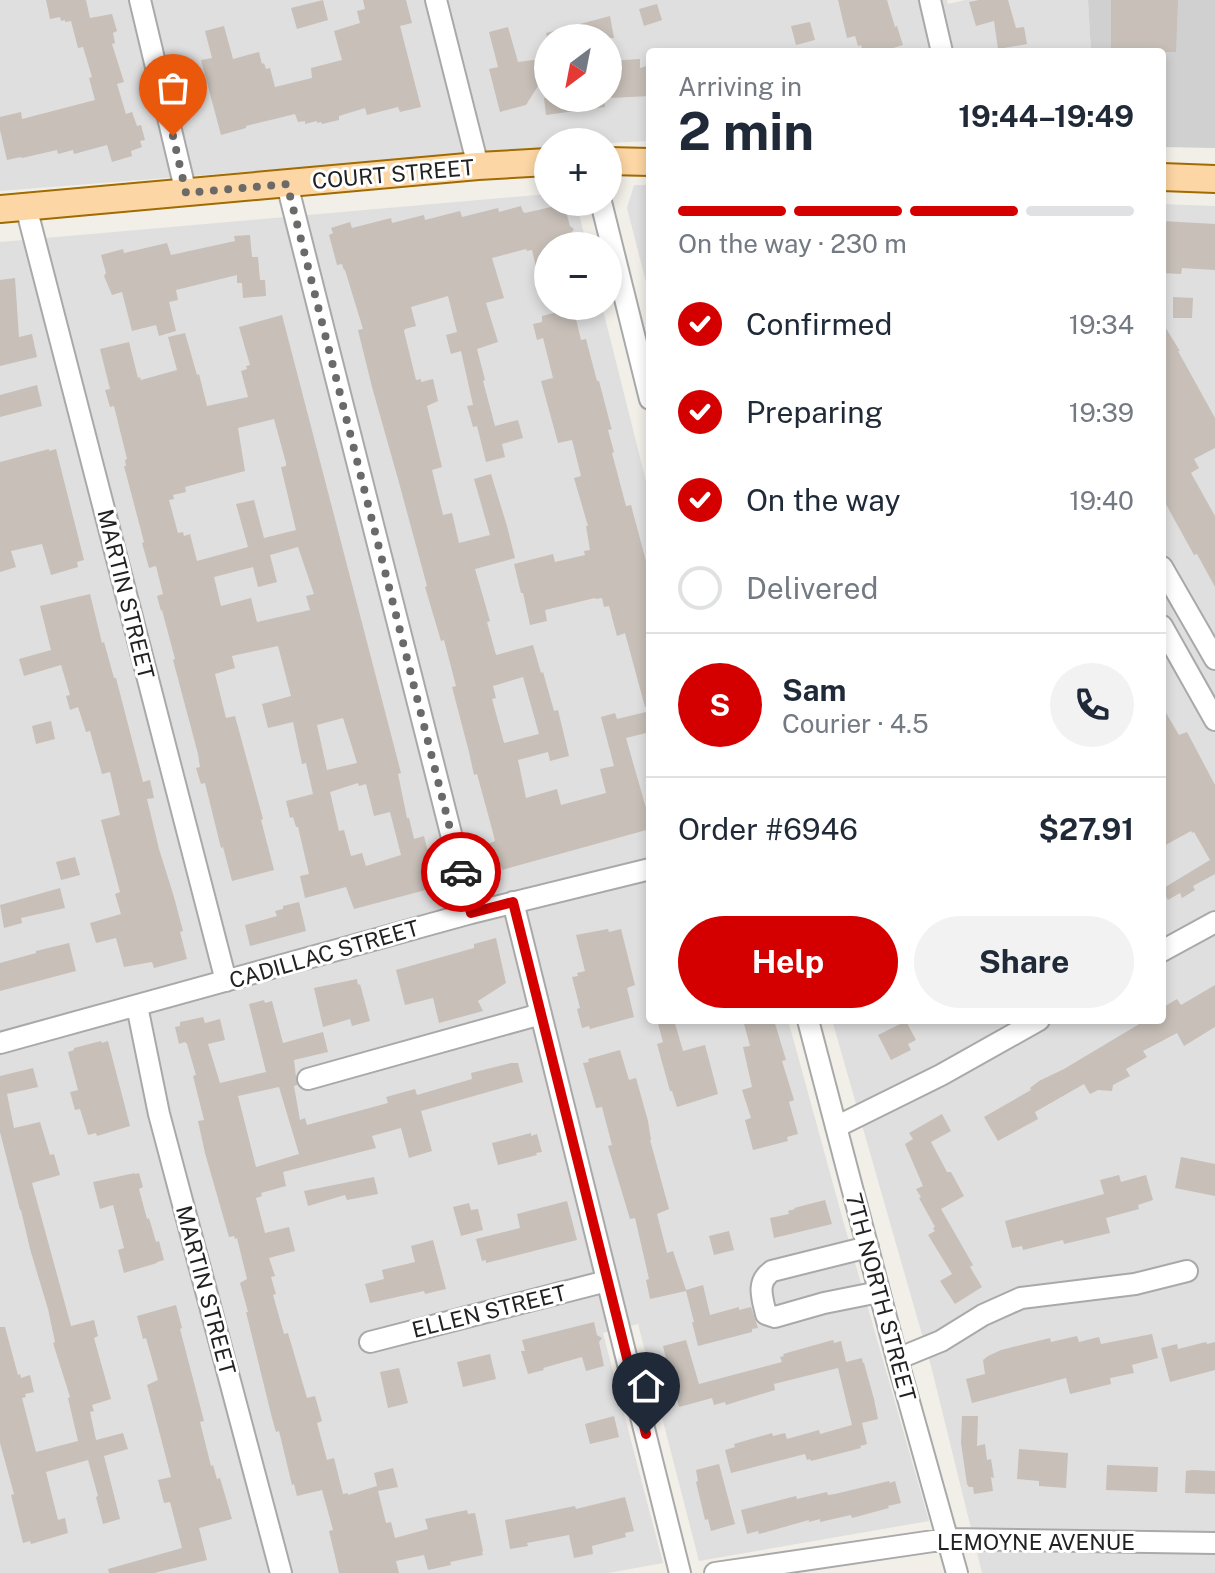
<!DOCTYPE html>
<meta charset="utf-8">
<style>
:root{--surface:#fff;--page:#f2f2f3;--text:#1f2937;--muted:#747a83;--line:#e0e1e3;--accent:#d40000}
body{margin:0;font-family:"Public Sans",sans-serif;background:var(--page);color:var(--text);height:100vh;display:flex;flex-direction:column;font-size:30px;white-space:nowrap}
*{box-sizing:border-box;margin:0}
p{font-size:26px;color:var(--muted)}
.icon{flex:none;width:44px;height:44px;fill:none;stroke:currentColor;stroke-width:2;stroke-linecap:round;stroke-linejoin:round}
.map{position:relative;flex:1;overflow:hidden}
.side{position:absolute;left:646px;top:48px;width:520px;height:976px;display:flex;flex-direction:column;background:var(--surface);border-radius:8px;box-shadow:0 4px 12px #0003}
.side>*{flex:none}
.needle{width:52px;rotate:212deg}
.buttons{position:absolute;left:534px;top:24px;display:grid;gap:16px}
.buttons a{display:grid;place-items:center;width:88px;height:88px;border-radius:50%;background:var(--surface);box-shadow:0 4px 12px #0003;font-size:40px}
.pin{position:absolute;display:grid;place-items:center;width:68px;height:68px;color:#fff;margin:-82px -34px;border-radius:50% 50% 50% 0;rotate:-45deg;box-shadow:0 0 8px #0007}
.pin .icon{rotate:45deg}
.courier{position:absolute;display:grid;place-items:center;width:80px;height:80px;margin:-40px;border:6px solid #d40000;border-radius:50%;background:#fff;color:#222;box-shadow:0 2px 10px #0007}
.head em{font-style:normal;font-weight:700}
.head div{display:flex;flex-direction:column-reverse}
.head{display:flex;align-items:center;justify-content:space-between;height:136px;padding:0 32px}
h1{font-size:52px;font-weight:700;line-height:60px}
.bar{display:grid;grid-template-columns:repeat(4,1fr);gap:12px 8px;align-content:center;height:96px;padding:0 32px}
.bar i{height:10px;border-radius:6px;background:var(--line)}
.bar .active{background:var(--accent)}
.bar p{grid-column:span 4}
.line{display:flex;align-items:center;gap:20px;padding:0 32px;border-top:2px solid var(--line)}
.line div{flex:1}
.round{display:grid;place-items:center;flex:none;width:84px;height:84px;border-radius:42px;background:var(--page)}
ol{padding:0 32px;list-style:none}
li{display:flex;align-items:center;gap:24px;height:88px}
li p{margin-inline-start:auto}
li .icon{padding:8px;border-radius:50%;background:var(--accent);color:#fff;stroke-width:4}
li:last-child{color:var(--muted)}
li i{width:44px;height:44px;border:4px solid var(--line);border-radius:50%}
.action{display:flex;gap:16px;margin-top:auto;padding:16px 32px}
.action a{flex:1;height:92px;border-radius:48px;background:var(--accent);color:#fff;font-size:32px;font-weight:700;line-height:92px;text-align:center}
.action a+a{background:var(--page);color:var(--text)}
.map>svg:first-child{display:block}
.residential{fill:#e0dfdf;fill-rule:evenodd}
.religious{fill:#d0d0d0}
.building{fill:#c7bfb8;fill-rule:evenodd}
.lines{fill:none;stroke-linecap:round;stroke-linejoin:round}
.minor-casing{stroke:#a9a9a9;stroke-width:24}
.major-casing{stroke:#a06b00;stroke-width:30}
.minor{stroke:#fff;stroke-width:20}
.major{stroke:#fcd6a4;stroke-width:26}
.done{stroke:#6b6a68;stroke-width:8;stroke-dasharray:0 14.4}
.route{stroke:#d40000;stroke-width:10}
.labels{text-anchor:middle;stroke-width:6;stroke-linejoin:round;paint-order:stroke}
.street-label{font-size:22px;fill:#222;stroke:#fff}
</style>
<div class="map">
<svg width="1215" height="1573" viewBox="0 0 1215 1573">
<rect width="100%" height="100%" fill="#f2efe9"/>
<path class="residential" d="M0,0H947L948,4L965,0H1088L1091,52H650V141L608,143L548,142V148L0,191ZM548,38H608V98H548Z
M634,185H650V298L627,208Z
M548,194V202H576L587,246H548V306H602L650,497V1020H788L846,1231L929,1521L699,1561L638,1324L603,1333L663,1563L608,1573H0V242Z
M1162,204L1215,206V1573H982L931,1366L832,1020H1162Z"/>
<path class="religious" d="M1088,0H1215V148L1162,147V52H1091Z"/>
<path class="building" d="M46,0H86L90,18L112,14L117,31L113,33L115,43L112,44L124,82L117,84L126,114L132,112L137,126L141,125L145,140L140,141L142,147L131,151L132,156L112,162L107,145L74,154L73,150L58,154L57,150L22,158L21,157L7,160L0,130V117L21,112L22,119L95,100L89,78L92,77L83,47L78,48L71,21L65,22V20L61,21L60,17L50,19Z
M323,0L328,20L297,29L291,8Z
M363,0H406L412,23L400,26L421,107L400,112L398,107L367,115L365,108L339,116V120L322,124L321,122L317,123V121L305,124V121L298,122L295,114L246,126V128L221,135L201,60L212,58L205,31L224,26L233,59L259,52L262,64L264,63L266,69L270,68L275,87L312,78L311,68L342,60L334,31L360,23L357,11L365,9Z
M838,0H887L895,27L897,26L903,45L880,52H863L861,45L858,46L855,36L847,38Z
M979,0H1008L1016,28L1024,27L1027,44L998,49L994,21L976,26L969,2Z
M1111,0H1178L1176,52H1111Z
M657,4L662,20L644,26L639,9Z
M610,16L614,38H547L546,33Z
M810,22L815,40L796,45L791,26Z
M508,27L518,62L548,58V70L526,105L500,112L489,69L498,67L489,32Z
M640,59V68L650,65V96L611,98L608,61Z
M544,98H604L605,107L546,115Z
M564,204L570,226L574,229L571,233L574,246H548V291L542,292L532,250L527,251L526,249L492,258L504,298L486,303L498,342L477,349L485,380L483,381L495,426L518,420L523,438L502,444L505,457L486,462L477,426L473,427L467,406L473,405L461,351L451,354L446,335L457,332L448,296L411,307L416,326L405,329L404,331L416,380L421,379V382L433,379L438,401L427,406L442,467L432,470L443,515L452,513L459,543L490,535L474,479L491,474L507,526L515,558L475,569L490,621L487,622L496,655L533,645L541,673L543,672L554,711L558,710L569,756L550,761L548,752L518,760L526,798L557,789L561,805L606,793L600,769L614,766L601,717L615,713L617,719L650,711V732L626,738L648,815H650V829L502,870L497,854L471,859L469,852L495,841L492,829L477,774L474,775L469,752L452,687L456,686L444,640L441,641L425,587L427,586L398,479L372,387L358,330L363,329L345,270H344L342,264L337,265L329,235L333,233L331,228L350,222L352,228L391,218L392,223L424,215L425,220L460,211L462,217L498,208L499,212L521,206L523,212L525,213ZM523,677L539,734L504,743L492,699L496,698L493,686Z
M1162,221L1215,224V270L1182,268L1181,274L1162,273Z
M250,235L252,257H258L260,280H265L266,296L243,298L242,283H237V275L176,290L178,300L169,302L176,331L159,336L156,325L132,331L122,292L112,295L104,276L106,273L101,255L123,249L124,253L167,243L171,255L235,241L234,236Z
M15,278L19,337L32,334L37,357L0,366V280Z
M1173,297L1193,298L1192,318H1173Z
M570,309L572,316L575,315L581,340L586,339L597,381H599L611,427L612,429L608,430L614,452L612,453L626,506L631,505L650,576V707H645L625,633L617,636L609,606L604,607L602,598L596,599L595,598L545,610L547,621L530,625L523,593H521L514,564L553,554L555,562L585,555L584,551L590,550L586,526H588L574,478L581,476L572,440L558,443L541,381L553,378L543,338L537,340L533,324L542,322V316Z
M282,315L401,773L398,774L407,818H409L414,839L424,836L429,856H431L437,887L354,909L346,887L305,898L300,876L309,874L298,827H296L293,817L290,818L286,801L313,794L306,763L302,764L293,722L268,728L262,704L291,696L278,646L232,656L235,668L215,674L226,718L235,716L263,819L261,820L274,870L232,881L223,847L221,848L205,783L201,784L196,768L200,767L198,754L173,660L175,659L162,610L161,611L157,596L163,594L156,566L149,568L142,543L144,542L124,466H126L125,460L127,459L114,406L110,407L105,390L110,389L100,349L129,342L138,378L140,377L141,380L177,370L168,337L185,333L197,375L199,374L207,406L248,397L241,371L247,369L246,366L250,365L239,327ZM274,419L286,463V466L281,467L296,530L264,538L254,500L236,504L248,547L197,561L190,534L184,536L183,532L178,533L169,500L174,499L173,495L186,492L185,487L245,471L238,428ZM298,547L314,594L306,596L310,610L257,622L251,598L221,606L214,577L253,567L258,587L277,582L270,555ZM343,718L357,763L327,770L317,725ZM358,783L359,786L366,784L374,816L390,812L401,855L366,866L362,853L351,856L344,830L339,831L330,792Z
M1162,322L1180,351H1178L1215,418V448L1194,459L1199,468L1191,473L1215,516V587L1197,554L1194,555L1162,497Z
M37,385L42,406L0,417V395Z
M49,449V451L56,449L84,560L77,562L78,567L51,575L42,544L11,551L16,567L0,572V462Z
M90,594L102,643L104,642L114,678H116L143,782L150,780L154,798L147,799L159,849L174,897L183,931L180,932L187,959L154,968L152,962L124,967L116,938L96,943L90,923L121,914L115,894L120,892L101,820L120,815L110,772L102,774L90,731L86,732L78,707L70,710L66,696L70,695L61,665L24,676L19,659L51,650L40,606Z
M1162,706L1179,735L1187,732L1215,785V874L1193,886L1195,890L1182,898L1180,893L1168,900L1162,889L1210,860L1194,832L1192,833L1191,831L1162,847Z
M51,721L55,739L36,744L32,726Z
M75,857L80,875L61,880L56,862Z
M60,888L65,908L21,918L22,923L4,928L0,905Z
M299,902L306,931L250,946L245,925L277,916L275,911L283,909V906Z
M608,929L609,932L621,929L635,985L627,988L634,1017L590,1029L589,1026L582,1028L577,1009L580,1008L572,977L578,976L577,973L585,971L576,935Z
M496,938L506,983L478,1001L483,1011L439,1023L433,998L405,1005L396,970L474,948V944Z
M69,943L76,971L0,991V963L36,953V951Z
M357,979L358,985L360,984L370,1021L352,1026L350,1019L323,1027L314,988Z
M1215,985V1027L1184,1046L1177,1033L1143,1051L1147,1057L1126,1069L1130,1076L1113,1085L1112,1091L1098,1090L1090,1094L1084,1084L1035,1112L1038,1119L998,1141L984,1117L1031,1090L1030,1088L1039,1081L1064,1069L1146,1020H1162V1008L1177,999L1181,1005Z
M264,1000L265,1003L272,1001L283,1043L323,1032L328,1052L294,1060L297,1085L294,1086L300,1120L305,1118L307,1125L388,1103L386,1097L415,1089L417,1095L472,1079L471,1073L511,1063H518L523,1082L421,1111L432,1151L409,1158L401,1128L372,1136L376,1148L283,1172L286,1186L261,1193L262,1196L256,1198L265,1233L289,1227L295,1251L269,1258L275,1276L271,1277L276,1294L273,1295L284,1334L288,1333L307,1398L315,1396L322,1421L317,1423L327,1460L334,1458L343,1494L348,1493V1495L377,1486L374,1473L393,1468L398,1487L378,1491L386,1523L391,1522L395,1538L428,1529L425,1519L467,1510L468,1514L475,1513L483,1551L482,1552L483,1555L450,1562L451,1565L428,1570L424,1555L396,1561L399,1573H339L329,1531L333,1530L322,1490L297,1496L294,1484L292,1485L279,1431L276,1432L272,1418L246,1312H248L240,1283L247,1279L237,1238L235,1239L234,1236L229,1237L205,1153L198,1121L204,1120L193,1076L196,1075L187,1044L185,1042L179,1044L175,1027L180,1026V1022L203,1017L205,1023L220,1019L225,1040L208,1044L220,1083L266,1072L249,1004ZM279,1087L299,1154L256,1167L238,1096Z
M657,1020H674L683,1051L705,1045L718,1094L677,1107L672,1091H670L657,1044L663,1042Z
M743,1020H774L786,1060L782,1061L794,1100L789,1102L798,1134L787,1137L788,1141L753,1150L745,1120L751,1118L742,1090L752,1087L743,1047L750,1046Z
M906,1021L916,1040L908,1044L911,1050L891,1060L878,1035Z
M101,1041L102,1043L108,1041L130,1126L97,1136L96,1133L88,1135L80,1109L75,1110L70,1092L78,1090L68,1052L74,1050V1048Z
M620,1050L629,1080L636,1078L648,1121L651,1140H650L669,1209L657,1214L667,1253L673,1251L686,1290L703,1285L710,1315L739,1307V1310L751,1307L758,1328L752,1329V1332L698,1346L692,1322H694L686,1291L650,1299L646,1280L649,1279L635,1218L630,1219L608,1146L612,1145L602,1107L596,1108L583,1063L589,1062L588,1059Z
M33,1068L38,1087L7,1094L14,1128L40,1122L50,1155L54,1154L60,1175L32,1183L71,1326L94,1320L98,1336L94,1338L111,1399L92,1405L94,1411L90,1412L96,1440L123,1433L128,1449L104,1456L120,1519L103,1524L96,1497L98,1496L88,1460L46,1472L58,1520L65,1518L68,1533L31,1544L30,1541L23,1543L11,1495L14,1494L0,1443V1327H5L18,1375L20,1374L21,1378L30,1375L34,1392L25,1394L26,1397L22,1398L36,1452L78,1441L68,1398L70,1397L53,1343L55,1342L48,1309L30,1249L21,1210H20L0,1132V1076Z
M942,1114L951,1131L931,1142L947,1172H951L964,1196L941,1209L973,1265L970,1267L982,1287L955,1304L940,1281L952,1274L928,1235L935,1231L933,1228L935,1227L919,1198L921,1197L916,1189L923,1186L905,1144L913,1139L909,1133Z
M531,1133V1136L537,1134L542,1152L536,1153L537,1155L498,1165L492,1143Z
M1181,1157L1215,1164V1196L1175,1188Z
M135,1173V1174L139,1173L143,1187L139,1189L147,1219L149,1218L156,1242L159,1241L164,1260L157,1262V1263L124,1273L118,1250L124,1248L113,1205L100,1209L93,1182Z
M1119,1175L1121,1182L1146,1175L1153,1200L1138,1205L1139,1209L1106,1218L1110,1233L1064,1244L1063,1240L1023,1250L1022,1246L1012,1248L1005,1221L1104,1194L1100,1180Z
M374,1177L378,1194L347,1200L345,1195L308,1206L304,1191Z
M825,1200L832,1224L774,1238L770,1218L789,1214L788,1211L795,1209L794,1208Z
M567,1201L577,1240L486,1263V1260L482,1261L476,1239L520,1228L517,1214Z
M469,1203L471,1210L478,1209L483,1230L461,1236L453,1207Z
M729,1231L734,1250L714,1255L709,1236Z
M433,1240L446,1289L425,1294L424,1291L370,1303L365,1284L384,1279L382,1270L415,1262L411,1246Z
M176,1305L182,1328L180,1329L204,1421L200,1422L211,1466L213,1465L217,1479L220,1478L232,1519L199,1528L207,1560L154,1573H109L108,1569L182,1548L170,1502L164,1503L158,1480L171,1477L147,1385L158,1380L146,1338L143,1339L137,1316Z
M594,1322L597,1335L602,1338L599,1342L604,1366L586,1371L582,1357L543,1368L544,1370L528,1374L521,1351H525L522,1340Z
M1152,1334L1158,1358L1132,1365L1134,1373L1110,1378L1111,1384L1070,1394L1066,1378L972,1403L966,1379L985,1374L983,1360L988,1356L1001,1350L1050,1338L1051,1342L1077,1336L1079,1342L1099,1337L1101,1344Z
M686,1340L699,1384L782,1362L780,1357L784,1356L783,1354L833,1340L834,1343L841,1341L846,1362L862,1358L863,1363H864L874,1399L878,1419L862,1423L867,1444L860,1446L861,1448L811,1461L810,1459L807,1460L805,1454L731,1473L725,1450L735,1447L734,1444L772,1433L773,1436L785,1433L787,1439L819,1430L820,1434L852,1425L838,1368L774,1384L775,1390L726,1405L725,1402L714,1405L712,1398L679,1407L676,1395L674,1396L664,1358H666L663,1346Z
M1206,1342L1207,1344L1215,1342V1370L1170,1382L1161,1348L1177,1344L1178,1349Z
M490,1354L496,1379L463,1387L457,1362Z
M399,1368L408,1403L388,1408L380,1372Z
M614,1416L619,1437L590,1444L585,1424Z
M962,1416H978L977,1446L985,1444L987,1460L991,1459L994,1478L991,1477L993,1491L974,1494L973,1487H969L967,1484L961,1443Z
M1019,1449L1068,1453L1066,1488L1039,1486V1481L1017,1479Z
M719,1464L735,1524L711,1531L708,1519L705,1520L696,1482L698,1481L696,1470Z
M1107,1465L1158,1467L1157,1492L1106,1490Z
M1192,1470L1215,1471V1494L1185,1493L1186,1471Z
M889,1481L890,1483L895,1481L901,1503L888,1506L889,1508L852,1518L851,1515L820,1522V1519L809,1522V1520L759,1534L758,1531L747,1534L741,1510L796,1496L797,1499L827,1492L828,1495L835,1494Z
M625,1497L634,1531L625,1533L626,1537L592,1546L593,1554L574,1558L569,1535L527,1543L528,1546L510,1549L505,1520L575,1506L576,1509Z"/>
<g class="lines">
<g class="minor-casing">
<path id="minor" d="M140,0L186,193
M436,0L478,166
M930,0L942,52
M287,184L471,913
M601,202L650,399
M26,207L226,981
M1162,567L1215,659
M1162,626L1215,720
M513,902L680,1573
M1162,951L1215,922
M137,1006L159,1114L281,1573
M808,1020L897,1359L957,1573
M0,1043L471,913L650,869
M308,1079L541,1014
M836,1127L941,1075L1039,1020
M868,1247L772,1271C756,1282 762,1297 766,1314L775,1317L824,1303L879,1292
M370,1342L607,1281
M897,1359L941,1341L983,1315L1021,1298L1135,1284L1187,1271
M715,1573L947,1539L1215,1543"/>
</g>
<g class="major-casing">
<path id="major" d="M608,161L650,162
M1162,177L1215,179
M0,209L478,166L548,162"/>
</g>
<use href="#minor" class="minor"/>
<use href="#major" class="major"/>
</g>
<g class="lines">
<path class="done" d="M173,136L186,193L287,184L461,872"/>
<path class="route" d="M461,872L471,913L513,902L646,1434"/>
</g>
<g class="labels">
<g class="street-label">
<text transform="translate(393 174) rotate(-5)" y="8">COURT STREET</text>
<text transform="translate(126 594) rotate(76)" y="8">MARTIN STREET</text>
<text transform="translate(324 954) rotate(-16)" y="8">CADILLAC STREET</text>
<text transform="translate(206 1290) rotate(75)" y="8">MARTIN STREET</text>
<text transform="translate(881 1297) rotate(75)" y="8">7TH NORTH STREET</text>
<text transform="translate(489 1311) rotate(-14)" y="8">ELLEN STREET</text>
<text x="1036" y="1550">LEMOYNE AVENUE</text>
</g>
</g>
</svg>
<div class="buttons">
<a><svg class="needle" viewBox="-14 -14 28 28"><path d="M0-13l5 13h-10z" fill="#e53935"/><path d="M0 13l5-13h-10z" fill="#747a83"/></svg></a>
<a>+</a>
<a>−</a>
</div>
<div class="pin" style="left:173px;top:136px;background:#ea580c"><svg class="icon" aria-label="bag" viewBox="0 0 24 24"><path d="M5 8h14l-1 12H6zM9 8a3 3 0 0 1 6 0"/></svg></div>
<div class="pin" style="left:646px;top:1434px;background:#1f2937"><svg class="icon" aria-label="home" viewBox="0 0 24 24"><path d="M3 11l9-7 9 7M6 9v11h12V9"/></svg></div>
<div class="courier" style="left:461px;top:872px"><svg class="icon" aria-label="car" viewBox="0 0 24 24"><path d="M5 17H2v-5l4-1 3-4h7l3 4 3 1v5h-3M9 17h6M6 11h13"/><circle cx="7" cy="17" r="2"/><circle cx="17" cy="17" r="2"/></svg></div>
<section class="side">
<div class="head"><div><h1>2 min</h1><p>Arriving in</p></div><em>19:44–19:49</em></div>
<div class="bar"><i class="active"></i><i class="active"></i><i class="active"></i><i></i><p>On the way · 230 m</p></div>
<ol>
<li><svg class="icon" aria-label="check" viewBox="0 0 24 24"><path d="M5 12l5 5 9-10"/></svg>Confirmed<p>19:34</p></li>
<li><svg class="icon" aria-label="check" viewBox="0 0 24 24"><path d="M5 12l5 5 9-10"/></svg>Preparing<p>19:39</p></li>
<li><svg class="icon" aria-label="check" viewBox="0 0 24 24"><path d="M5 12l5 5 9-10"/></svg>On the way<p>19:40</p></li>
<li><i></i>Delivered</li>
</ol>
<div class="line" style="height:144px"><b class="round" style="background:var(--accent);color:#fff">S</b><div><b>Sam</b><p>Courier · 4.5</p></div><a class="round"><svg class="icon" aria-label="phone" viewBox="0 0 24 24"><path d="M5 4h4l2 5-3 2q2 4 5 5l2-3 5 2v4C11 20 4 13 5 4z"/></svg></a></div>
<div class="line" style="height:104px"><div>Order #6946</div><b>$27.91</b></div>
<div class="action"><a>Help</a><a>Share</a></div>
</section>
</div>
